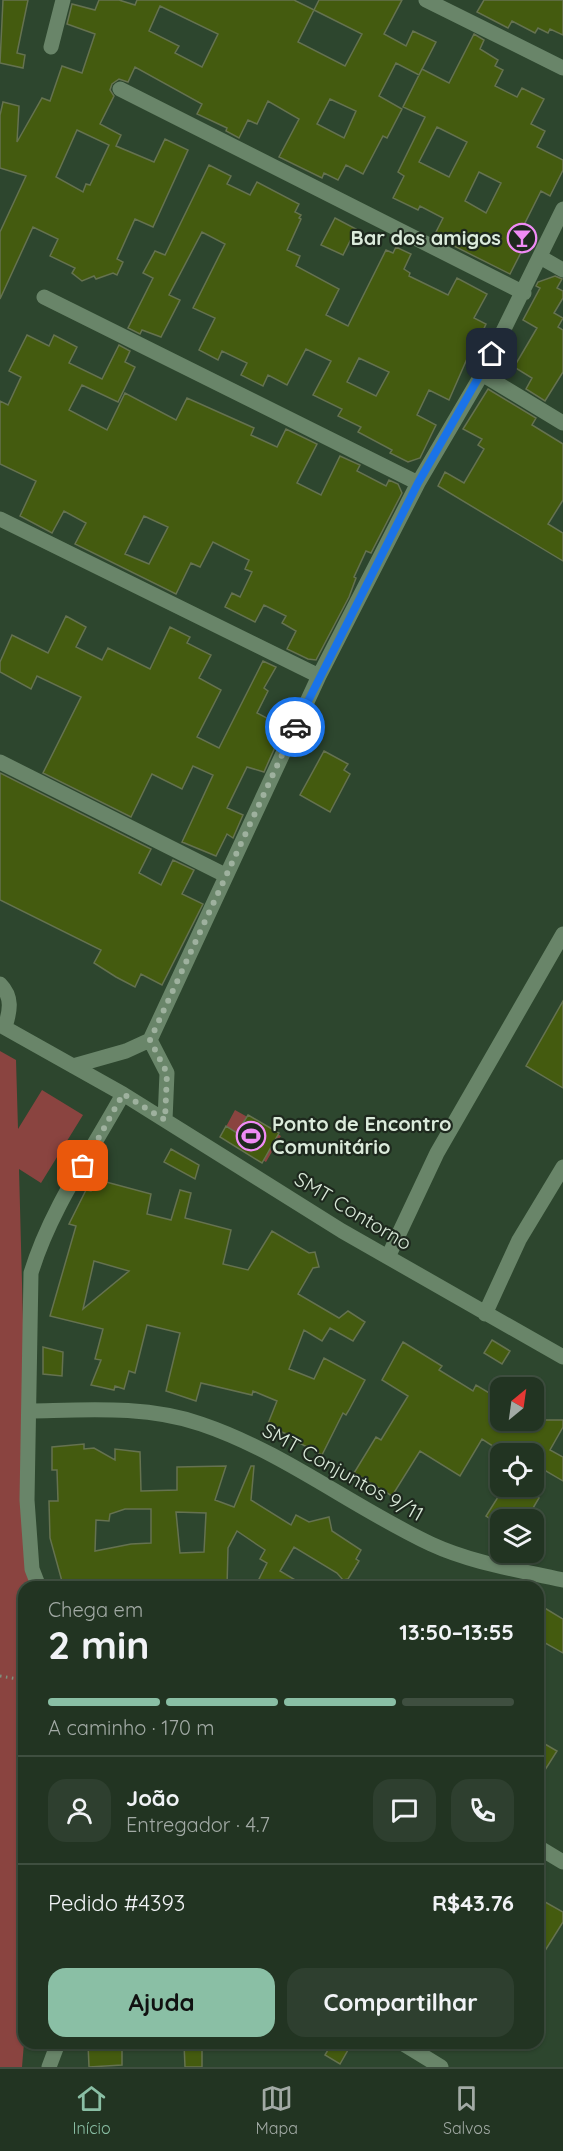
<!DOCTYPE html>
<html lang="pt">
<meta charset="utf-8">
<style>
:root{--surface:#223422;--page:#2e3f2f;--text:#f1f3f6;--muted:#a2aaa5;--line:#3f4f40;--accent:#8abfa5}
body{margin:0;font-family:Quicksand,sans-serif;background:var(--page);color:var(--text);height:100vh;display:flex;flex-direction:column;font-size:22px;white-space:nowrap}
*{box-sizing:border-box;margin:0}
p{font-size:20px;color:var(--muted)}
.icon{flex:none;width:33px;height:33px;fill:none;stroke:currentColor;stroke-width:2;stroke-linecap:round;stroke-linejoin:round}
.map{position:relative;flex:1;overflow:hidden}
.panel{position:absolute;left:18px;top:1581px;width:526px;height:468px;display:flex;flex-direction:column;background:var(--surface);border-radius:18px;box-shadow:0 2px 4px #0004,0 0 0 2px var(--line)}
.panel>*{flex:none}
.needle{width:39px;rotate:29deg}
.buttons{position:absolute;left:490px;top:1377px;display:grid;gap:12px}
.buttons a{display:grid;place-items:center;width:54px;height:54px;border-radius:12px;background:var(--surface);box-shadow:0 2px 4px #0004,0 0 0 2px var(--line);font-size:30px}
.pin{position:absolute;display:grid;place-items:center;width:51px;height:51px;color:#fff;margin:-26px;border-radius:12px;box-shadow:0 3px 9px #0006}
.courier{position:absolute;display:grid;place-items:center;width:60px;height:60px;margin:-30px;border:4px solid #1a73e8;border-radius:50%;background:#fff;color:#222;box-shadow:0 2px 8px #0007}
.overview em{font-style:normal;font-weight:700}
.overview div{display:flex;flex-direction:column-reverse}
.overview{display:flex;align-items:center;justify-content:space-between;height:102px;padding:0 30px}
h1{font-size:39px;font-weight:700;line-height:45px}
.bar{display:grid;grid-template-columns:repeat(4,1fr);gap:9px 6px;align-content:center;height:72px;padding:0 30px}
.bar i{height:8px;border-radius:4px;background:var(--line)}
.bar .selected{background:var(--accent)}
.bar p{grid-column:span 4}
.line{display:flex;align-items:center;gap:15px;padding:0 30px;border-top:2px solid var(--line)}
.line div{flex:1}
.round{display:grid;place-items:center;flex:none;width:63px;height:63px;border-radius:18px;background:var(--page)}
.primary-button{display:flex;gap:12px;margin-top:auto;padding:12px 30px}
.primary-button a{flex:1;height:69px;border-radius:18px;background:var(--accent);color:#111;font-size:24px;font-weight:700;line-height:69px;text-align:center}
.primary-button a+a{background:var(--page);color:var(--text)}
.menu{display:flex;justify-content:space-around;align-items:center;height:84px;border-top:2px solid var(--line);background:var(--surface);font-size:16px;color:var(--muted)}
.menu a{display:grid;justify-items:center;gap:3px}
.menu .selected{color:var(--accent)}
.map>svg:first-child{display:block}
.green{fill:#8a4440}
.building{fill:#445b0f;stroke:#657250;stroke-width:1.5;fill-rule:evenodd}
.lines{fill:none;stroke-linecap:round;stroke-linejoin:round}
.path{stroke:#7e937e;stroke-width:3;stroke-dasharray:1.5 4.5;stroke-linecap:butt}
.minor{stroke:#698569;stroke-width:15}
.done{stroke:#9eb19e;stroke-width:6;stroke-dasharray:0 10.8}
.route{stroke:#1a73e8;stroke-width:8}
.labels{text-anchor:middle;stroke-width:4.5;stroke-linejoin:round;paint-order:stroke}
.poi-label{font-size:20px;font-weight:bold;fill:#dbebdb;stroke:#1e291e;text-anchor:end}
.street-label{font-size:20px;fill:#dbebdb;stroke:#1e291e}
</style>
<div class="map">
<svg width="563" height="2067" viewBox="0 0 563 2067">
<rect width="100%" height="100%" fill="#2d462e"/>
<path class="green" d="M0,1051L16,1060L18,1129L42,1090L83,1115L41,1183L19,1169L30,1587H24V2043L22,2067H0Z
M235,1110L281,1136L266,1162L221,1136Z"/>
<path class="building" d="M3,0H28L17,53L25,55L23,68L0,63Z
M99,0H119L135,5L137,0H294L314,10L319,0H402L384,34L406,46L413,31L436,42L419,75L396,63L379,96L402,109L387,138L383,136L363,174L346,165L338,180L324,173L322,178L279,157L299,119L268,101L257,124L248,120L239,138L226,131L227,128L197,114L202,104L135,67L128,82L119,79L112,84L110,90L114,96L100,124L121,135L116,146L154,162L165,139L188,150L153,227L135,219L117,259L123,262L117,275L113,273L96,279L94,276L82,281L72,273L75,268L50,256L58,239L33,227L0,299V232L26,176L0,168V115L3,102L19,106L17,142L42,98L50,101L62,66L82,73L95,34L67,24L72,4L95,10ZM160,6L218,34L202,67L175,53L179,46L149,31ZM314,10L362,34L345,66L298,42ZM330,99L356,111L344,138L317,124ZM77,130L109,145L90,185L86,184L83,192L56,177Z
M484,0H563V35L550,29L548,33L538,28L535,33L512,21L508,28L477,12Z
M474,34L484,40L480,49L498,60L495,66L503,70L495,86L517,97L522,88L544,99L531,124L545,131L537,147L563,160V170L550,196L541,191L524,225L533,229L510,274L434,236L443,218L420,206L418,210L393,198L404,176L398,172L425,117L403,107L422,69L449,83ZM437,127L467,142L449,177L419,162ZM479,172L501,183L486,213L465,201Z
M209,165L231,176L227,184L250,195L257,182L299,204L295,212L301,215L299,218L301,219L287,250L300,256L296,266L339,289L326,315L348,326L386,250L393,253L396,247L411,254L404,269L410,273L409,276L448,295L457,278L487,294L474,318L486,324L480,337L477,336L449,400L429,390L417,415L436,425L420,458L408,462L390,453L392,450L358,432L361,427L338,416L342,409L313,395L331,361L306,349L287,385L268,375L263,386L241,375L247,363L222,351L218,360L199,350L215,318L193,308L225,244L202,232L169,295L180,300L161,337L142,330L140,334L128,328L153,278L143,273L155,251L165,255ZM359,358L389,372L376,396L347,382Z
M335,218L356,229L343,255L321,245Z
M555,276L562,279L557,288L563,291V298L554,313L563,318L558,327L563,330V372L545,401L526,389L532,378L514,367L537,328L523,320L540,288L536,286L538,282Z
M27,335L49,346L54,335L77,347L69,363L102,379L119,345L130,351L125,362L135,367L118,402L82,385L69,410L107,430L125,393L176,420L187,398L254,428L251,435L277,447L286,429L317,444L297,483L321,495L340,456L360,465L357,471L386,486L389,480L398,484L402,493L371,553L366,551L354,577L356,578L349,597L316,660L308,659L287,649L296,631L282,623L286,616L264,605L255,622L225,607L232,593L240,597L252,572L245,569L249,560L213,542L200,567L191,563L176,594L75,544L86,523L64,511L52,533L20,516L36,481L0,464V401L8,405L21,377L9,371ZM144,516L168,527L149,564L125,554Z
M488,389L536,418L532,425L563,444V500L548,524L563,533V561L438,486L445,472L464,483L484,449L478,445L482,439L463,429Z
M66,616L86,627L76,647L102,660L108,648L150,669L170,627L190,637L187,643L211,655L199,678L221,690L197,737L219,748L263,661L276,667L264,688L268,691L257,713L284,727L264,772L247,767L227,808L243,815L233,838L227,834L216,856L182,842L213,775L193,766L182,789L152,774L131,817L43,773L81,697L37,676L31,689L0,672V662L12,635L48,653Z
M324,751L348,764L344,770L350,774L330,812L300,795Z
M0,773L151,849L139,873L161,885L173,860L194,870L182,894L203,904L162,985L141,974L135,987L116,977L94,963L101,950L0,900Z
M563,1001V1088L526,1066Z
M248,1115L279,1133L262,1163L220,1137L226,1126L237,1133Z
M171,1149L199,1165L195,1179L164,1162Z
M95,1179L151,1194L147,1214L171,1220L180,1190L191,1193L185,1218L231,1230L223,1264L248,1270L272,1231L309,1253L315,1252L319,1267L313,1268L298,1294L339,1318L348,1311L365,1322L353,1341L330,1328L322,1341L304,1330L289,1369L314,1379L324,1358L365,1380L349,1410L346,1415L343,1413L322,1455L288,1437L289,1435L267,1426L277,1401L253,1391L252,1395L201,1383L196,1401L166,1391L180,1333L147,1325L135,1373L129,1371L124,1389L115,1386L114,1390L91,1385L101,1360L95,1359L103,1329L50,1316L76,1226L69,1224L86,1190L91,1191ZM94,1261L129,1271L83,1309Z
M492,1340L510,1351L502,1364L484,1353Z
M403,1342L442,1366L439,1370L473,1391L476,1385L501,1400V1420H563V1427L550,1450L563,1457V1481L534,1464V1454H505L482,1439L460,1476L420,1451L392,1496L354,1473L376,1437L381,1440L408,1396L382,1380Z
M43,1347L63,1352L62,1376L43,1374Z
M84,1444V1449L94,1448L115,1460V1449L140,1452L141,1491L177,1490V1467L226,1466L215,1500L234,1507L251,1466H254L251,1500L291,1525L296,1515L309,1522L329,1517L332,1531L361,1550L356,1559L359,1561L348,1579L343,1580L337,1573L294,1547L280,1571L307,1587H273L259,1579L267,1563L260,1559L265,1550L237,1531L228,1548L227,1587H102L101,1583L83,1587L79,1583L63,1585L50,1538L49,1501H58L57,1470H52V1447ZM151,1509V1543L131,1544L95,1551L96,1520L109,1521L110,1514L125,1509ZM176,1512L206,1513L204,1552L180,1553Z
M505,1486H522L539,1498L526,1520H501V1526L486,1516Z
M538,1604L563,1619V1653L538,1639Z
M538,1740L557,1751L538,1781Z
M538,1898L563,1912V1922L538,1962Z
M88,2043L122,2046V2065L89,2067Z
M184,2043H202V2067H185Z
M332,2043H352L340,2064L325,2055Z"/>
<g class="lines">
<path class="path" d="M0,1676L24,1680"/>
<path class="minor" d="M426,0L563,68
M51,47L63,0
M120,89L524,293
M540,257L563,270
M44,297L418,483
M482,374L563,423
M0,519L319,676
M0,762L225,875
M0,984C13,997 10,1011 5,1027
M0,1025L123,1094L342,1231L563,1357
M150,1040L167,1073L165,1120
M73,1066L126,1051L150,1040L319,676L418,483L482,374L563,209
M388,1257L437,1153L563,934
M485,1314L519,1240L563,1167
M29,1411C86,1410 146,1405 201,1424C284,1452 352,1507 431,1544C472,1563 519,1570 563,1580
M39,1587L32,1569L27,1500L31,1273C50,1210 91,1152 123,1094
M538,1847L563,1862
M402,2043L441,2067
M49,2067L58,2043"/>
</g>
<g class="lines">
<path class="done" d="M83,1166L123,1094L165,1120L167,1073L150,1040L295,727"/>
<path class="route" d="M295,727L418,483L492,354"/>
</g>
<defs>
<g id="bar-ring" transform="scale(1.5)"><circle r="9.5" fill="#1e291e" stroke="#f08bf5" stroke-width="1.5"/><path d="M-6-5H6L.8 .8V4.5H3.5V6h-7V4.5H-.8V.8Z" fill="#f08bf5"/></g>
<g id="stadium-ring" transform="scale(1.5)"><circle r="9.5" fill="#1e291e" stroke="#f08bf5" stroke-width="1.5"/><path d="M0-5a6.5 5 0 1 0 0 10a6.5 5 0 1 0 0-10ZM-3.5-1.8h7v3.6h-7Z" fill="#f08bf5"/></g>
</defs>
<g fill-rule="evenodd">
<use href="#bar-ring" x="522" y="238"/>
<use href="#stadium-ring" x="251" y="1136"/>
</g>
<g class="labels">
<g class="poi-label">
<text x="501" y="245">Bar dos amigos</text>
<text x="272" y="1131" text-anchor="start">Ponto de Encontro<tspan x="272" dy="23">Comunitário</tspan></text>
</g>
<g class="street-label">
<text transform="translate(353 1211) rotate(31)" y="7">SMT Contorno</text>
<text transform="translate(343 1472) rotate(29)" y="7">SMT Conjuntos 9/11</text>
</g>
</g>
</svg>
<div class="buttons">
<a><svg class="needle" viewBox="-14 -14 28 28"><path d="M0-13l5 13h-10z" fill="#e53935"/><path d="M0 13l5-13h-10z" fill="#a2aaa5"/></svg></a>
<a><svg class="icon" aria-label="locate" viewBox="0 0 24 24"><circle cx="12" cy="12" r="6"/><path d="M12 2v4M12 18v4M2 12h4M18 12h4"/></svg></a>
<a><svg class="icon" aria-label="layers" viewBox="0 0 24 24"><path d="M12 4l9 5-9 5-9-5zM3 14l9 5 9-5"/></svg></a>
</div>
<div class="pin" style="left:83px;top:1166px;background:#ea580c"><svg class="icon" aria-label="bag" viewBox="0 0 24 24"><path d="M5 8h14l-1 12H6zM9 8a3 3 0 0 1 6 0"/></svg></div>
<div class="pin" style="left:492px;top:354px;background:#1f2937"><svg class="icon" aria-label="home" viewBox="0 0 24 24"><path d="M3 11l9-7 9 7M6 9v11h12V9"/></svg></div>
<div class="courier" style="left:295px;top:727px"><svg class="icon" aria-label="car" viewBox="0 0 24 24"><path d="M5 17H2v-5l4-1 3-4h7l3 4 3 1v5h-3M9 17h6M6 11h13"/><circle cx="7" cy="17" r="2"/><circle cx="17" cy="17" r="2"/></svg></div>
<section class="panel">
<div class="overview"><div><h1>2 min</h1><p>Chega em</p></div><em>13:50–13:55</em></div>
<div class="bar"><i class="selected"></i><i class="selected"></i><i class="selected"></i><i></i><p>A caminho · 170 m</p></div>
<div class="line" style="height:108px"><a class="round"><svg class="icon" aria-label="person" viewBox="0 0 24 24"><circle cx="12" cy="8" r="4"/><path d="M4 21q1-7 8-7t8 7"/></svg></a><div><b>João</b><p>Entregador · 4.7</p></div><a class="round"><svg class="icon" aria-label="chat" viewBox="0 0 24 24"><path d="M4 5h16v11H9l-5 4z"/></svg></a><a class="round"><svg class="icon" aria-label="phone" viewBox="0 0 24 24"><path d="M5 4h4l2 5-3 2q2 4 5 5l2-3 5 2v4C11 20 4 13 5 4z"/></svg></a></div>
<div class="line" style="height:78px"><div>Pedido #4393</div><b>R$43.76</b></div>
<div class="primary-button"><a>Ajuda</a><a>Compartilhar</a></div>
</section>
</div>
<nav class="menu">
<a class="selected"><svg class="icon" aria-label="home" viewBox="0 0 24 24"><path d="M3 11l9-7 9 7M6 9v11h12V9"/></svg>Início</a>
<a><svg class="icon" aria-label="map" viewBox="0 0 24 24"><path d="M3 6l6-2 6 2 6-2v14l-6 2-6-2-6 2zM9 4v14M15 6v14"/></svg>Mapa</a>
<a><svg class="icon" aria-label="saved" viewBox="0 0 24 24"><path d="M7 4h10v16l-5-4-5 4z"/></svg>Salvos</a>
</nav>
